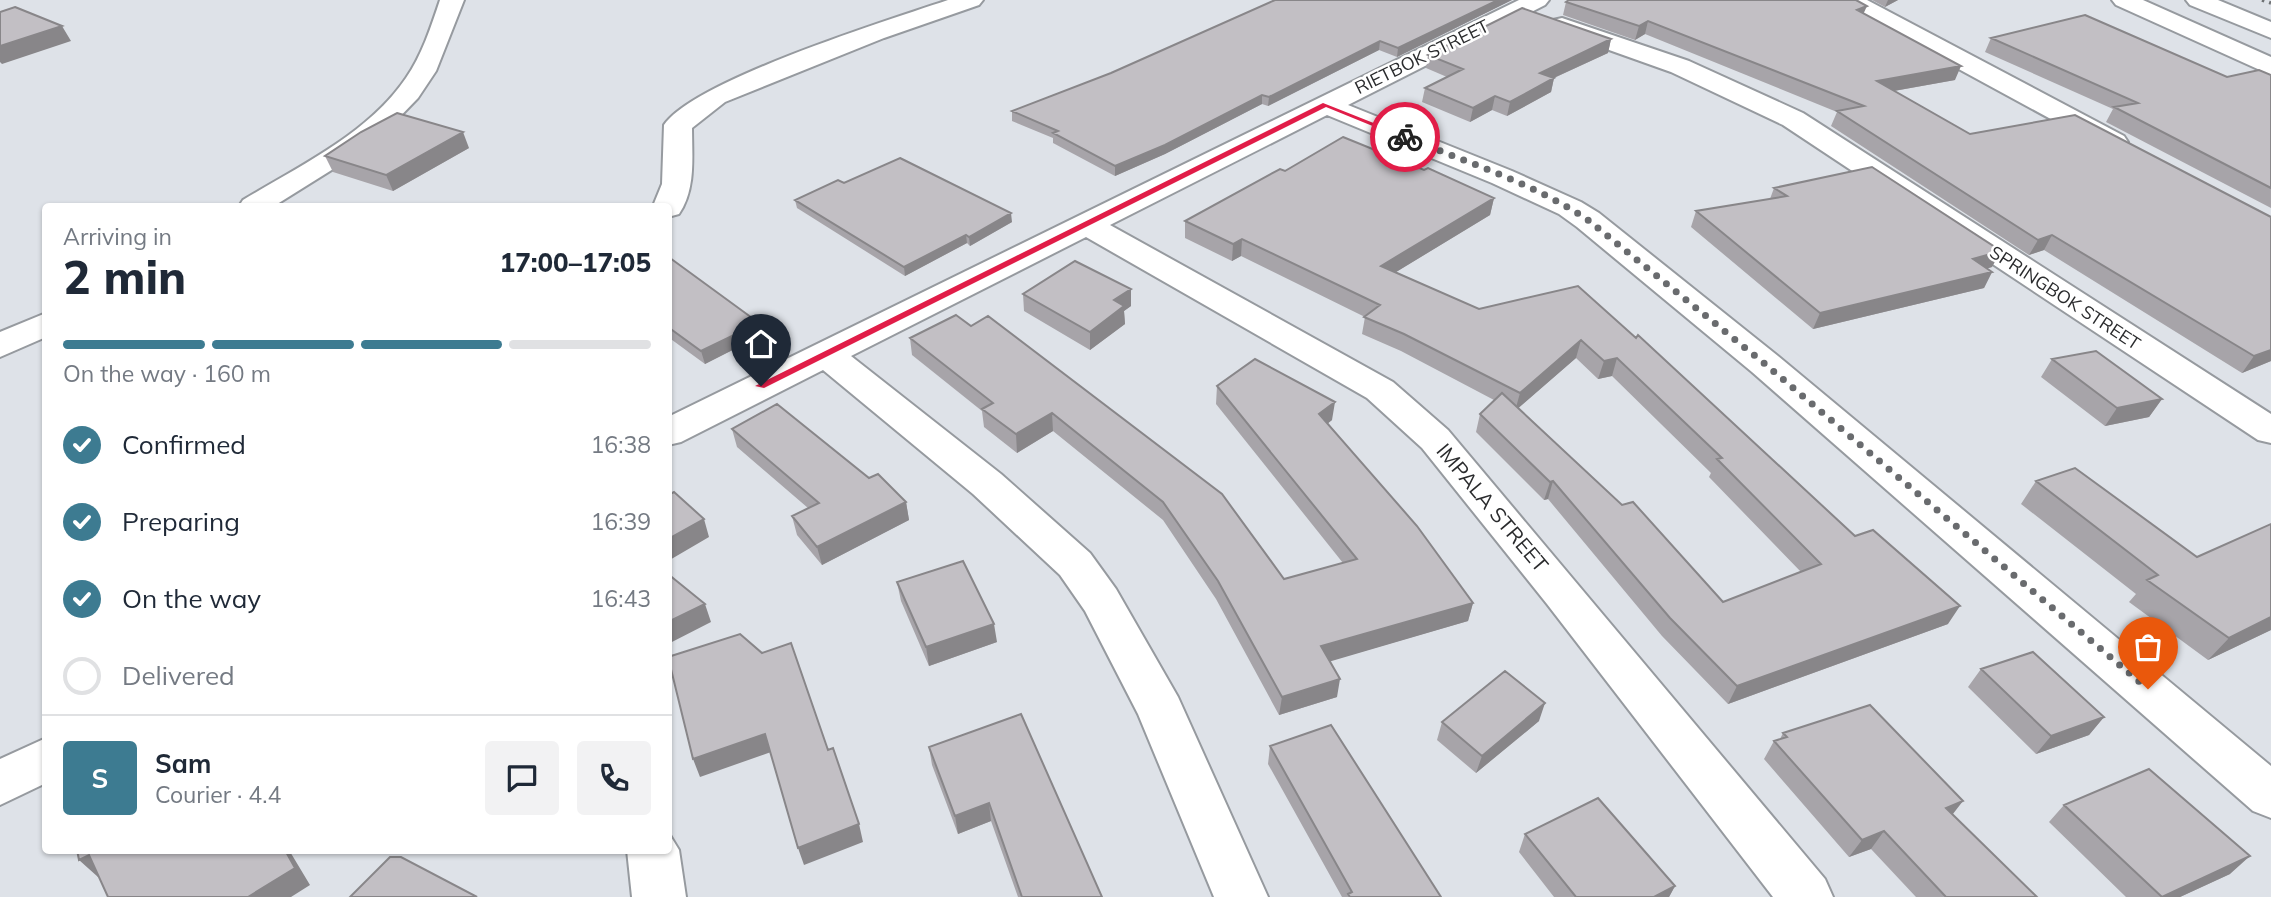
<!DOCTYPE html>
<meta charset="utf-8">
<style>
:root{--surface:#fff;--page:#f2f2f3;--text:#1f2937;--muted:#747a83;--line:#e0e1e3;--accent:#3d7b91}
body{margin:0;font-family:Mulish,sans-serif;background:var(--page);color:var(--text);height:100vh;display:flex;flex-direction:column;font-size:26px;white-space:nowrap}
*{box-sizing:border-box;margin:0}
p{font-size:23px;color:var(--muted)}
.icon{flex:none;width:38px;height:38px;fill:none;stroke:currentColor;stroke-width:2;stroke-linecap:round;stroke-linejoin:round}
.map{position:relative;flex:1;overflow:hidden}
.sheet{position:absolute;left:42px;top:203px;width:630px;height:651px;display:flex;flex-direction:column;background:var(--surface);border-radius:7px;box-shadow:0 2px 5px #0004}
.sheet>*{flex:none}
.pin{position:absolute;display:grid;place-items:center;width:60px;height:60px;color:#fff;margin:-72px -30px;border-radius:50% 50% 50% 0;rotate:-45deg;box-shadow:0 0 7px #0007}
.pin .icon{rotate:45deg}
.courier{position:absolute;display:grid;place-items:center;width:70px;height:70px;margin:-35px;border:5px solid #e11d48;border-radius:50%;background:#fff;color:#222;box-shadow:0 2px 9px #0007}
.head em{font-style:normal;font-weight:800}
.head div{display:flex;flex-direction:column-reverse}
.head{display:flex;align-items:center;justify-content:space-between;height:119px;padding:0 21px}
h1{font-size:46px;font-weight:800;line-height:52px}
.bar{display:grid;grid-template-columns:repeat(4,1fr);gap:10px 7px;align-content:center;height:84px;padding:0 21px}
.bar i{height:9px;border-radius:5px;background:var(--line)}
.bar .on{background:var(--accent)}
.bar p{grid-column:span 4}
.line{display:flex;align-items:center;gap:18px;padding:0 21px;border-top:2px solid var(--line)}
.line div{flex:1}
.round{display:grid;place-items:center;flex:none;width:74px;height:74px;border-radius:7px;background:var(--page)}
ol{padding:0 21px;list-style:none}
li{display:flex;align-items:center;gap:21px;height:77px}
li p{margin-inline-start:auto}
li .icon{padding:7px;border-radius:50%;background:var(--accent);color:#fff;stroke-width:4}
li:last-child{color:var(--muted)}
li i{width:38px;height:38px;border:4px solid var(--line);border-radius:50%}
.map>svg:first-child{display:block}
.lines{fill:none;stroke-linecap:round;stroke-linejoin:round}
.minor-casing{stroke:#969a9f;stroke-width:4}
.minor{fill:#fff;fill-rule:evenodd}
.rail{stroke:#6f7275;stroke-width:3.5;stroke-dasharray:2.5 5;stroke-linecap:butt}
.wall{fill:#a7a4a9;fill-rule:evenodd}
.shaded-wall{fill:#888689}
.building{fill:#c2bfc4;stroke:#888689;stroke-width:2}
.route{fill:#e11d48}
.done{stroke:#696b6e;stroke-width:7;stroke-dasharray:0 12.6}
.labels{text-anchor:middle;stroke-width:5;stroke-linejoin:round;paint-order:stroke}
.far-street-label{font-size:18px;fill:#2a2b2d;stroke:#fff}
.street-label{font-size:21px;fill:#2a2b2d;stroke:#fff}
</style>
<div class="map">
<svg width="2271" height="897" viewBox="0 0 2271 897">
<rect width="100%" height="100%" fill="#dee2e8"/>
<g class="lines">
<g class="minor-casing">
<path id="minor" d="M440,0H464L436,71L418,98L386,131L346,161L274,206H239L243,200C299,166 368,134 406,78C422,55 431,27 440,0Z
M948,0H983L979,5L884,38L725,102L692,128C692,157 696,189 679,214L668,217V206H653L662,184L664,125C695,80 889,20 948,0Z
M1519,0H1549L1545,5L1348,105L1512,171L1581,202L1599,213L1778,356L2271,766V818L2253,811L1752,372L1577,227L1559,214L1492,183L1327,115L1110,225L1393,382L1448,430L1825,879L1833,897H1773L1547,604L1422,448L1367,398L1086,237L851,356L1001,474L1090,553L1116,589L1178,697L1268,897H1214L1138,714L1085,611L1060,575L973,494L823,370L681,442L668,445V417Z
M1837,0H1867L2124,136L2128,142L2124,148L2114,150L2104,148L1841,5Z
M2112,0H2143L2271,57V75L2116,5Z
M2186,0H2218L2271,22V38L2190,5Z
M1562,18L1689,61L1803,113L2271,414V443L2258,440L1783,125L1671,72L1553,30L1550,25L1553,20Z
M46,313V337L0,357V332Z
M46,738V783L0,805V759Z
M668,832L679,850L686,897H632L627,850H668Z"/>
</g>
<use href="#minor" class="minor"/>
<path class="rail" d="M2262,0L2271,3"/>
</g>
<path class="wall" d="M1275,0H1512L1397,57L1379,50L1268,106L1262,104L1165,154L1115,176L1053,143V138L1012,121V111L1111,73Z
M1872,0H1898L1885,7Z
M1566,2L1864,14L1955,80L1894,91L1970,134L2271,217V361L2242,373L2044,250L2029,255L1831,126L1837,112L1645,34L1635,40L1563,15Z
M1991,38L2227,77L2271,75V208L2106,122L2113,109L1985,52Z
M1611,39L1608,53L1554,78L1551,92L1507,116L1492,110L1470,122L1422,102L1425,88L1447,77L1426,68L1428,55Z
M469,148L393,191L333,172L325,156Z
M1285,171L1494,198L1490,215L1396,272L1479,309L1578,286L1948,624L1728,704L1662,636L1548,499L1544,500L1476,432L1480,414L1494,400L1401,351L1362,334L1365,317L1241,256L1232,261L1185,238V221ZM1576,358L1598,379L1612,376L1711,473L1709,477L1801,572L1723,602L1518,408Z
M844,183L1012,222L970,246L967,243L905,276L797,208L795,200Z
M1774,188L1992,267L1987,268L1992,272L1984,288L1813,329L1691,227L1696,211L1770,199Z
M668,259L759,323L762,335L705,364L668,337Z
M1131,289V306L1124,311L1125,324L1090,350L1024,311L1023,294Z
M956,315L1284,579L1343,563L1216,404L1217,386L1332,420L1328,423L1473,603L1468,621L1329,661L1337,697L1279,715L1216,599L1163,520L1053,431L1017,453L984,427L982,411L912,355L910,338Z
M2052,359L2162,399L2149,417L2105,426L2041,377Z
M732,429L869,478L906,502L909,520L822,565L797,535L792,516L808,508L737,447Z
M2036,481L2197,557L2271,630L2208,660L2129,602L2136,594L2021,504Z
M897,582L997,642L929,666L901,601Z
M1981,669L2104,717L2089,735L2036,754L1968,687Z
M1539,721L1476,773L1437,740L1442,722Z
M1783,733L1952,814L2037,897H1916L1871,849L1849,857L1764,759L1774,741L1780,739Z
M1270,746L1441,897H1342L1268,764Z
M929,747L1102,897H1018L991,821L958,834L932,765Z
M2064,805L2230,874L2180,897H2126L2049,822Z
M1525,834L1675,886L1669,897H1554L1519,852Z"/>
<path class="shaded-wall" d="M1498,0H1512L1397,57L1398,48Z
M1888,0H1898L1885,7Z
M1867,6L1861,19L1857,10Z
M1648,21L1645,34L1635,40L1639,26Z
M62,26L71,41L2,64L0,62V46Z
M1611,39L1608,53L1536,86L1540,73Z
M1380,41L1379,50L1268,106L1269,97Z
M1961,66L1955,80L1871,95L1877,81Z
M1554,78L1551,92L1507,116L1510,102Z
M1262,95V104L1165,154L1115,176V166Z
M1495,96L1492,110L1470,122L1473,108Z
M463,132L469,148L393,191L386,175Z
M1494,198L1490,215L1378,283L1381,266Z
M1011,213L1012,222L970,246L969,237Z
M966,235L967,243L905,276L904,267Z
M2052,235L2044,250L2029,255L2038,240Z
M1242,239L1241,256L1232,261L1233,244Z
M2001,251L1992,267L1964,276L1973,259Z
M1992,272L1984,288L1813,329L1820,313Z
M1131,289V306L1124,311L1125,324L1090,350V332L1114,300Z
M759,323L762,335L705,364L701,351Z
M1581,340L1576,358L1515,411L1520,393Z
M2271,350V361L2242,373L2254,356Z
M1617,358L1612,376L1598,379L1604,361Z
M2162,399L2149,417L2105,426L2117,408Z
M1335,402L1332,420L1317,432L1319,414Z
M1052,413L1053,431L1017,453L1016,434Z
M1553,481L1548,499L1544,500L1550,482Z
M906,502L909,520L822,565L817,547Z
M704,519L709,537L668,561V539Z
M1473,603L1468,621L1318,665L1321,646Z
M705,604L711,622L668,644V622Z
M1960,606L1948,624L1728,704L1737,686Z
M2271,617V630L2208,660L2229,638Z
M994,624L997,642L929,666L926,647Z
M1340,679L1337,697L1279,715L1282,697Z
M1545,703L1539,721L1476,773L1482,756Z
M2104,717L2089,735L2036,754L2051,736Z
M765,734L771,752L700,777L693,759Z
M1963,801L1949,819L1946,808Z
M989,803L991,821L958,834L955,816Z
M859,824L863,842L804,865L798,848Z
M1884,831L1871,849L1849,857L1862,840Z
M285,850H289L310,885L291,897H248Z
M89,855L107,872L98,877L79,860Z
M2250,856L2230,874L2180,897H2161Z
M1675,886L1669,897H1654Z"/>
<path class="building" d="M1275,0H1498L1398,48L1380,41L1269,97L1262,95L1165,145L1115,166L1053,133L1058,131L1012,111L1111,73Z
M1569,0H1856L1867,6L1857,10L1961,66L1877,81L1970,134L2075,115L2271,217V350L2254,356L2052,235L2038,240L1837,111L1864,106L1648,21L1639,26L1566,2Z
M15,7L62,26L0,46V12Z
M1522,8L1611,39L1540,73L1554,78L1510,102L1495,96L1473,108L1425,88L1463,69L1428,55Z
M2085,15L2227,77L2259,70L2271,75V188L2114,107L2138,103L1991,38Z
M397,113L463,132L386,175L325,156L361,132Z
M1343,137L1424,170L1428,168L1494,198L1381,266L1479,309L1578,286L1636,338L1638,335L1855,536L1873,530L1960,606L1737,686L1670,618L1553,481L1550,482L1480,414L1502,393L1622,505L1633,502L1723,602L1821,564L1717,459L1722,458L1617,358L1604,361L1581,340L1520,393L1404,334L1364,317L1380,305L1242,239L1233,244L1185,221L1280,169L1285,171Z
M900,158L1011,213L969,237L966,235L904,267L795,200L838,180L844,183Z
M1872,167L2001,251L1973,259L1992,272L1820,313L1696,211L1787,196L1774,188Z
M670,258L759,323L701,351L668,327V259Z
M1075,261L1131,289L1114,300L1124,306L1090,332L1023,294Z
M956,315L971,326L988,316L1222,494L1284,579L1357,559L1217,386L1255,359L1335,402L1319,414L1417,526L1473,603L1321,646L1340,679L1282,697L1218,581L1163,502L1052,413L1016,434L982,409L993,403L910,338Z
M2096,351L2162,399L2117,408L2052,359Z
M777,404L869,478L878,474L906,502L817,547L792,516L819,503L732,429Z
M2075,468L2197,557L2271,524V617L2229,638L2147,580L2158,575L2036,481Z
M674,492L704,519L668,539V495Z
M963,561L994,624L926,647L897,582Z
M668,574L705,604L668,622Z
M740,634L762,653L791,643L828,750L833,748L859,824L798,848L765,734L693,759L668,657Z
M2033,652L2104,717L2051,736L1981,669Z
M1505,671L1545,703L1482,756L1442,722Z
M1870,705L1963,801L1946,808L2037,897H1946L1884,831L1862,840L1774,741L1787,737L1783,733Z
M1021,714L1102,897H1022L989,803L955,816L929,747Z
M1331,725L1441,897H1350L1348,894L1352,892L1270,746Z
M2149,769L2250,856L2162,897L2064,805Z
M1598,798L1675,886L1654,897H1576L1525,834Z
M77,850H285L295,868L248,897H108L89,855L79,860Z
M390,857H401L477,897H350Z"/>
<path class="route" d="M1323,103L1409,137L1402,138L1326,107L764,388L755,386Z"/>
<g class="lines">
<path class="done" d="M1405,137C1466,162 1533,183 1588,220L1765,364L2148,689"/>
</g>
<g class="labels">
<g class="far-street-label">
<text transform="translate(1422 57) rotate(-26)" y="6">RIETBOK STREET</text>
<text transform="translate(2065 298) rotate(33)" y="6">SPRINGBOK STREET</text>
</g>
<g class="street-label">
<text transform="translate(1492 508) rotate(50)" y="7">IMPALA STREET</text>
</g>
</g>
</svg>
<div class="pin" style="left:2148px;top:689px;background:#ea580c"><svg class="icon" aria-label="bag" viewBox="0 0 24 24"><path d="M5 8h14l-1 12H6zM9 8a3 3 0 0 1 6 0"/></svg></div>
<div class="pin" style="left:761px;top:386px;background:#1f2937"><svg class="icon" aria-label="home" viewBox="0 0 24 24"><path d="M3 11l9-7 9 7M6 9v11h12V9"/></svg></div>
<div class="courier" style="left:1405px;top:137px"><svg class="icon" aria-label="bike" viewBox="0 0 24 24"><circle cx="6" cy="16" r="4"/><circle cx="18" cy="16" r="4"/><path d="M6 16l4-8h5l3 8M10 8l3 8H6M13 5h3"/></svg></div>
<section class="sheet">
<div class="head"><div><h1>2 min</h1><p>Arriving in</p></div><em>17:00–17:05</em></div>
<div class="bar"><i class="on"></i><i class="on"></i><i class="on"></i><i></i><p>On the way · 160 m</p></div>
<ol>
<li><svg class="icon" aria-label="check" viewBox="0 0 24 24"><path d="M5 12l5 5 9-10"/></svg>Confirmed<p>16:38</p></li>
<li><svg class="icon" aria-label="check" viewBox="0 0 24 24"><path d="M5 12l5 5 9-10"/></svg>Preparing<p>16:39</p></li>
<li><svg class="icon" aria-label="check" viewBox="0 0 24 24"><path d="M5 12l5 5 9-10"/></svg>On the way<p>16:43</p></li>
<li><i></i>Delivered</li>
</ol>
<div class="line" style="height:126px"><b class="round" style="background:var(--accent);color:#fff">S</b><div><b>Sam</b><p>Courier · 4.4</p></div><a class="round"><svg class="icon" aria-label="chat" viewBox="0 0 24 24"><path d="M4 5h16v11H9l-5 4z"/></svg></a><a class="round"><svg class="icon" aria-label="phone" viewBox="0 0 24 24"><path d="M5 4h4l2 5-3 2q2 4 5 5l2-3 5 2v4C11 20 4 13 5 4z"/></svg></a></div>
</section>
</div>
